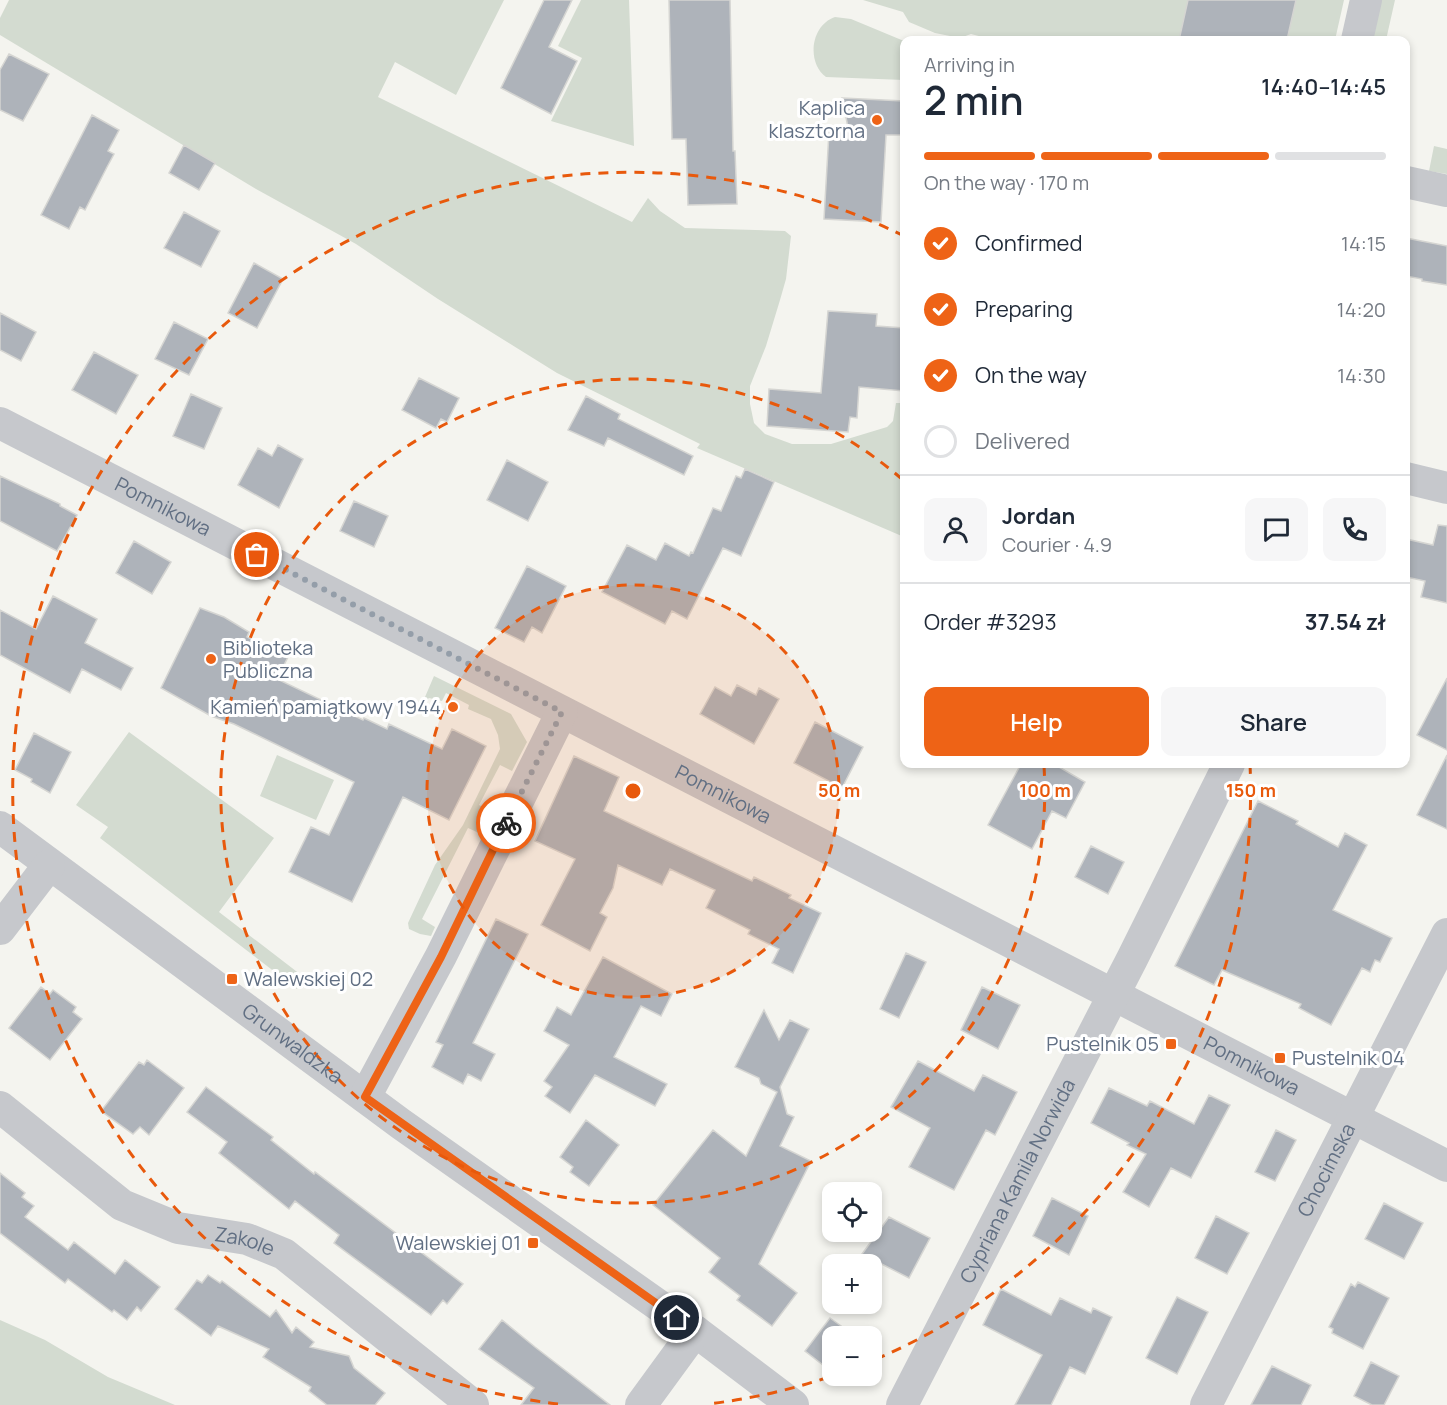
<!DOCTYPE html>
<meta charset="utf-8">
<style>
:root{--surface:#fff;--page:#f6f6f7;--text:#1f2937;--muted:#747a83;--line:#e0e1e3;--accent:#ee6316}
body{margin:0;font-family:Manrope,sans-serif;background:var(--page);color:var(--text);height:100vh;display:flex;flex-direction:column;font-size:22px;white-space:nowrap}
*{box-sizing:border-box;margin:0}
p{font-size:20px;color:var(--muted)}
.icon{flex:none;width:33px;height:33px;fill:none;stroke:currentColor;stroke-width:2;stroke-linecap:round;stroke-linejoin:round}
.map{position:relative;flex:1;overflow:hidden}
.details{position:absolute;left:900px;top:36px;width:510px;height:732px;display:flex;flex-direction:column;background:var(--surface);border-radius:12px;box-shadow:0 3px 9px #0003}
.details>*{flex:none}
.controls{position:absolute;left:822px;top:1182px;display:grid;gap:12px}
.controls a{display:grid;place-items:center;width:60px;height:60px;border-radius:12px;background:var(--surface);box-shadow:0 3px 9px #0003;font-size:30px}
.pin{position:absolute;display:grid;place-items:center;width:51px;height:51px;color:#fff;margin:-26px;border:3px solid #fff;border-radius:50%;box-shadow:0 2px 6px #0007}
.courier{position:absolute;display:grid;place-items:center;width:60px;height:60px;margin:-30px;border:4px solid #ee6316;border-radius:50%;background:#fff;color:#222;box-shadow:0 2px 8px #0007}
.summary em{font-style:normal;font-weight:600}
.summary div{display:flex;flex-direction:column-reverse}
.summary{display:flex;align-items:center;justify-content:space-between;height:102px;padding:0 24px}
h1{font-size:39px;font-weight:600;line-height:45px}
.bar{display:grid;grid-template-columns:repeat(4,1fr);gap:9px 6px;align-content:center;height:72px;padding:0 24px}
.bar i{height:8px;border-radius:4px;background:var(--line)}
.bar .on{background:var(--accent)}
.bar p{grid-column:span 4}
.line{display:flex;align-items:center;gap:15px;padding:0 24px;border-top:2px solid var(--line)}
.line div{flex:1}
.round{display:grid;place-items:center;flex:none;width:63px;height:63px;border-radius:12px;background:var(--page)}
ol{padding:0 24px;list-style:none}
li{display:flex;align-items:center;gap:18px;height:66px}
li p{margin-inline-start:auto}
li .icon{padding:6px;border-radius:50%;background:var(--accent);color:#fff;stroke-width:4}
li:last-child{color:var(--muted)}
li i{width:33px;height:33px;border:3px solid var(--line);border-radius:50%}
.action{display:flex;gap:12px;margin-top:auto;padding:12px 24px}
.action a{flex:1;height:69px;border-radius:12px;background:var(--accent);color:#fff;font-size:24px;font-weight:600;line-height:69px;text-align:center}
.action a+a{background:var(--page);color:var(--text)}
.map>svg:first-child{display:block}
.green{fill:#d3dbd0}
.building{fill:#aeb3ba;stroke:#d5d5d2;stroke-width:1.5}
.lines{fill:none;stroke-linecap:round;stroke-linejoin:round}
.minor{stroke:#c6c8cc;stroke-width:32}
.done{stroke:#949ea9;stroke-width:6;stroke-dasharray:0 10.8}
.route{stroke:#ee6316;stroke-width:8}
.ring{fill:none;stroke:#e8590c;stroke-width:3;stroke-dasharray:10 8}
.poi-dot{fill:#ee6316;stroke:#fff;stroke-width:2}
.labels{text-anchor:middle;stroke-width:6;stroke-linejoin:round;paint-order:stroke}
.poi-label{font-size:20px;fill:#616f83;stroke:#fff;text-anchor:end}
.street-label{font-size:20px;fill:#616f83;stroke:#fff}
.centre{fill:#e8590c;stroke:#fff;stroke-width:3}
.ring-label{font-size:18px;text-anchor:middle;font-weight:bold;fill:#e8590c;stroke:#fff;stroke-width:6;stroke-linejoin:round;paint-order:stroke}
</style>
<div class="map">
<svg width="1447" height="1405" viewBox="0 0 1447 1405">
<rect width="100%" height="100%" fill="#f4f4ef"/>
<path class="green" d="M9,0H504L456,95L395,62L378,97L632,222L648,198L660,211L685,228L785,231L791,236L786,279L780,300L766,346L750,386V404L754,423L765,434L792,444H831L887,427L893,421L896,403H904V537L697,448L700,444L557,373L438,299L356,244L256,189L0,35V18Z
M581,0H629L634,146L551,121L582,58L558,46Z
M863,0H1344L1335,40H994L971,34L960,38L935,33L909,22L903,12Z
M1378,0H1395L1386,40H1370Z
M835,17L851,19L904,41V80L826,77C806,62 811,25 835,17Z
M1434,146L1447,149V174L1429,171Z
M434,676L511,714L527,742L512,771L500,765L479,805L498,815L488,837L468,828L422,919L435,927L431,936L420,934L409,929L408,923L435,865L463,825L500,749L498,735L491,719L468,709L469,705L446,693L442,701L429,698L422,704Z
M129,732L274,838L219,912L305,978L297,989L100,838L108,827L76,805Z
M277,755L334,780L316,820L260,796Z
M0,1320L45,1340L108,1377L175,1405H0Z"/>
<path class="building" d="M544,0H572L549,47L577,61L551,114L501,88Z
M669,0H730L733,151H735L737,204L688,205L686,139H672Z
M1188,0H1296L1287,40H1179Z
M9,54L49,74L23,121L0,110V70Z
M842,98L904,101V135H886L881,222L824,219L829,132H849Z
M92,115L119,130L108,151L114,154L107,167L85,210L80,207L69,229L41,215Z
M184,145L215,163L199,190L169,173Z
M184,212L220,231L201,267L164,248Z
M1406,238L1447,246V285L1422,281V279L1406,276Z
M254,263L283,279L257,328L228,313Z
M828,311L877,314L876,326L904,328V391L859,387L857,418L850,417L848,432L767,426L769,389L821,393Z
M0,313L36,332L21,361L0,350Z
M174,322L208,339L189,375L155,359Z
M94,352L138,375L116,414L72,390Z
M419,378L459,398L447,422L441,419L436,428L402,410Z
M191,394L222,408L204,449L173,436Z
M586,396L620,414L618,419L693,456L684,475L608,438L604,446L568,430Z
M278,445L303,459L279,508L238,485L258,448L272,456Z
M507,460L548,482L528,521L487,500Z
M745,469L774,482L741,556L723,548L687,619L672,611L665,624L602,592L627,545L656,560L665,543L689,556L691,552L693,553L713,508L721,511L736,476L741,478Z
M0,476L60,504V506L77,515L57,551L0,521Z
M354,501L388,516L374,547L340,531Z
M1438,525L1447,526V603L1421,597L1425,581L1406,577V539L1433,545Z
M134,541L171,562L152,594L116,573Z
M527,566L566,586L542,633L532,627L524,642L495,628Z
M53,596L97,619L85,643L133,668L121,690L82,669L70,693L0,655V610L36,629Z
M200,608L224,617L249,632L247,637L288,657L277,679L363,720L364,718L387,729L389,724L442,749L452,729L486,746L449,820L403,797L352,902L289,872L311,827L329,835L354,782L234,724L211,716L161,688Z
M1447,678V750L1417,735Z
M737,685L756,695L759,688L779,699L754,744L700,714L715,687L731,696Z
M815,722L863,747L842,788L794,763Z
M34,733L71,752L50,793L31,782L32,779L15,770Z
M1447,755V829L1417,815Z
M574,756L619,777L604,811L752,881L754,877L791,895L789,898L821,913L793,973L772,963L779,949L748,934L750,930L706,908L715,890L670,869L662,885L618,865L613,888L600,913L607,917L590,951L541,925L575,859L535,841Z
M1021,764H1054L1085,782L1066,818L1052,811L1032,849L988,825Z
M1258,801L1298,821L1296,824L1338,847L1345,833L1367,845L1333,910L1392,938L1380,962L1375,960L1370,972L1362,968L1331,1025L1299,1008L1301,1004L1222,970L1214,985L1175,966Z
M1091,846L1124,862L1108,894L1075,877Z
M496,919L528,934L473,1043L495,1054L481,1081L468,1074L463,1084L432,1067L443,1045L436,1042Z
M906,953L926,962L899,1018L880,1009Z
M603,957L672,994L661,1016L641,1006L614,1057L667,1084L655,1106L595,1075L570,1113L545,1096L552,1087L544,1081L569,1045L544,1031L557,1007L571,1015Z
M41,987L50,994L53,990L76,1007L73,1012L82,1019L50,1060L9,1028Z
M982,987L1020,1005L998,1049L961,1030Z
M764,1010L779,1040L790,1020L809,1029L780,1087L787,1114L794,1117L780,1146L811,1161L759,1264L797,1293L772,1326L737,1300L740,1296L709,1272L720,1258L653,1205L713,1130L746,1156L777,1092L761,1084L759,1078L735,1067Z
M147,1060L184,1088L149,1135L140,1127L133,1134L101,1111L139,1062L144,1065Z
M918,1061L974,1091L983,1075L1017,1092L995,1135L986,1130L954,1190L909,1167L930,1128L891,1107Z
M206,1087L273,1137L271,1140L314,1174L315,1172L463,1284L447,1304L443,1300L431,1315L334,1243L339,1235L295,1201L289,1209L219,1153L227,1142L187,1112Z
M1109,1088L1147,1106L1150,1101L1194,1124L1209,1095L1230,1105L1191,1178L1171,1168L1149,1207L1123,1192L1146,1154L1127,1145L1129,1143L1091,1123Z
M586,1120L619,1145L589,1186L570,1172L573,1167L560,1157Z
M1276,1130L1296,1140L1275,1181L1255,1172Z
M0,1173L25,1193L22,1197L34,1206L25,1217L68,1250L74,1242L115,1274L125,1260L160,1287L141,1311L137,1307L127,1320L114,1310L112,1312L68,1279L65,1283L0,1233Z
M1052,1198L1088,1216L1069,1255L1033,1236Z
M1384,1203L1423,1223L1404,1259L1365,1239Z
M1216,1216L1249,1233L1227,1274L1195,1258Z
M889,1217L930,1238L909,1278L862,1254Z
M208,1275L220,1283L222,1281L270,1317L276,1310L292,1333L296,1327L314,1342L310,1347L349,1356L354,1368L385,1393L375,1405H327L309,1391L311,1387L263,1357L269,1349L218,1326L211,1336L175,1309L197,1280L202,1283Z
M1358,1282L1389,1298L1363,1349L1332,1333L1333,1329L1329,1327L1351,1284L1355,1287Z
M1001,1289L1051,1315L1060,1298L1091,1313L1093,1308L1112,1317L1085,1374L1070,1367L1051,1405H1015L1042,1355L983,1325Z
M1177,1297L1208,1312L1177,1374L1146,1358Z
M830,1318L855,1336H832V1372L805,1351Z
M502,1320L535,1347L610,1405H521L534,1388L479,1349Z
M1371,1362L1399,1376L1384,1405H1372L1354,1396Z
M1272,1366L1311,1385L1301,1405H1251Z"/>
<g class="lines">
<g class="minor">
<path d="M1357,40L1366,0"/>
<path d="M1406,182L1447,191"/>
<path id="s1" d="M0,423L1447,1166"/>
<path d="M1406,478L1447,488"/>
<path id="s2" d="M0,827L401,1124L695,1331L793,1405"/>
<path d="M0,929L49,865"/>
<path d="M365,1097L441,956L562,712"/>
<path id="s3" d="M0,1107L122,1205L178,1228L247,1239L284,1254L473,1405"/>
<path d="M641,1405L695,1331"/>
<path id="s4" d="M902,1405L1132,959L1229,764"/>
<path id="s5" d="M1206,1405L1447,934"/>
</g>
</g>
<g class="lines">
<path class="done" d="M257,555L562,712L506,823"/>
<path class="route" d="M506,823L441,957L365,1097L677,1318"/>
</g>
<circle cx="633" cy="791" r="206" fill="#e8590c" fill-opacity=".12"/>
<g class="ring">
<circle cx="633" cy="791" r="206"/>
<path d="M1044 766A412 412 0 1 1 903 480"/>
<path d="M829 1377A618 618 0 0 1 708 1404M558 1404A618 618 0 1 1 904 236M1250 764A618 618 0 0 1 874 1360"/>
</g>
<g class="poi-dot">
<circle cx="877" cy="120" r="6"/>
<circle cx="211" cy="659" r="6"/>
<circle cx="453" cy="707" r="6"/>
<rect x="226" y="973" width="12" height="12" rx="3"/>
<rect x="1165" y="1038" width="12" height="12" rx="3"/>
<rect x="1274" y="1052" width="12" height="12" rx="3"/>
<rect x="527" y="1237" width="12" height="12" rx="3"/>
</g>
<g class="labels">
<g class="poi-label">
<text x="865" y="115">Kaplica<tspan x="865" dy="23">klasztorna</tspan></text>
<text x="223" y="655" text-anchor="start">Biblioteka<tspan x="223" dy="23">Publiczna</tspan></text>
<text x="441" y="714">Kamień pamiątkowy 1944</text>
<text x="244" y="986" text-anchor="start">Walewskiej 02</text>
<text x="1159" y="1051">Pustelnik 05</text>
<text x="1292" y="1065" text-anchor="start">Pustelnik 04</text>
<text x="521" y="1250">Walewskiej 01</text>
</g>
<g class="street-label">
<text dy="7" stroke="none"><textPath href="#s1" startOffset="183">Pomnikowa</textPath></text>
<text dy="7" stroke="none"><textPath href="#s1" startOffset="813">Pomnikowa</textPath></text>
<text dy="7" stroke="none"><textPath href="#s2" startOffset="364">Grunwaldzka</textPath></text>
<text dy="7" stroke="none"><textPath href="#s1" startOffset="1407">Pomnikowa</textPath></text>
<text dy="7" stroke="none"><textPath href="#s5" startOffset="264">Chocimska</textPath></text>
<text dy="7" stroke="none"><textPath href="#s4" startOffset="252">Cypriana Kamila Norwida</textPath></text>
<text dy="7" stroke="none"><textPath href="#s3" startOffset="285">Zakole</textPath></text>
</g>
</g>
<circle cx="633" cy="791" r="9" class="centre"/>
<g class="ring-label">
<text x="839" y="797">50 m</text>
<text x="1045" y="797">100 m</text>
<text x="1251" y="797">150 m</text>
</g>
</svg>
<div class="controls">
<a><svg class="icon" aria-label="locate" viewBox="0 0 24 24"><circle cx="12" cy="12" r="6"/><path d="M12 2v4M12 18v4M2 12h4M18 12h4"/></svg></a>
<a>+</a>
<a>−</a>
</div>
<div class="pin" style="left:257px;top:555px;background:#ea580c"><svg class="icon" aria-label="bag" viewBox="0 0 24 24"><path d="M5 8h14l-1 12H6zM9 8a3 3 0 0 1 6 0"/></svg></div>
<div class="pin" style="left:677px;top:1318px;background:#1f2937"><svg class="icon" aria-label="home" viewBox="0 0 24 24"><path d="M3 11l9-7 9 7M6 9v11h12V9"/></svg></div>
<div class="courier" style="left:506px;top:823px"><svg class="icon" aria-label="bike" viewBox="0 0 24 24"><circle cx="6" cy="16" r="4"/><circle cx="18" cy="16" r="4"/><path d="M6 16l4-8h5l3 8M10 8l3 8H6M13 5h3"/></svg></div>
<section class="details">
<div class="summary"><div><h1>2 min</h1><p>Arriving in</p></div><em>14:40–14:45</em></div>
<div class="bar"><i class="on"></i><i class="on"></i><i class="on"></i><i></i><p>On the way · 170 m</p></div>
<ol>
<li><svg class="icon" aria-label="check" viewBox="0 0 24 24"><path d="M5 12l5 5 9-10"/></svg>Confirmed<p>14:15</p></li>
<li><svg class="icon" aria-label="check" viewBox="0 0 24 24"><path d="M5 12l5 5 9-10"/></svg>Preparing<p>14:20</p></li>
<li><svg class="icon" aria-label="check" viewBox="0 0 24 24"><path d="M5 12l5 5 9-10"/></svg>On the way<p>14:30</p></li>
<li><i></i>Delivered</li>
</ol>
<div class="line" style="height:108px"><a class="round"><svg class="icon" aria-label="person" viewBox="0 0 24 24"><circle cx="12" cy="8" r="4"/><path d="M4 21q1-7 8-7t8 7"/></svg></a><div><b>Jordan</b><p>Courier · 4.9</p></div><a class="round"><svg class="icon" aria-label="chat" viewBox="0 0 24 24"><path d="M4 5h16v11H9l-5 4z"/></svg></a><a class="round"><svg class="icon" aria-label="phone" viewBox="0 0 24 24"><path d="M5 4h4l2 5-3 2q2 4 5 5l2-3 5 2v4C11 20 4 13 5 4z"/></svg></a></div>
<div class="line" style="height:78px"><div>Order #3293</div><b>37.54 zł</b></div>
<div class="action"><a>Help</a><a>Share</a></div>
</section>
</div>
